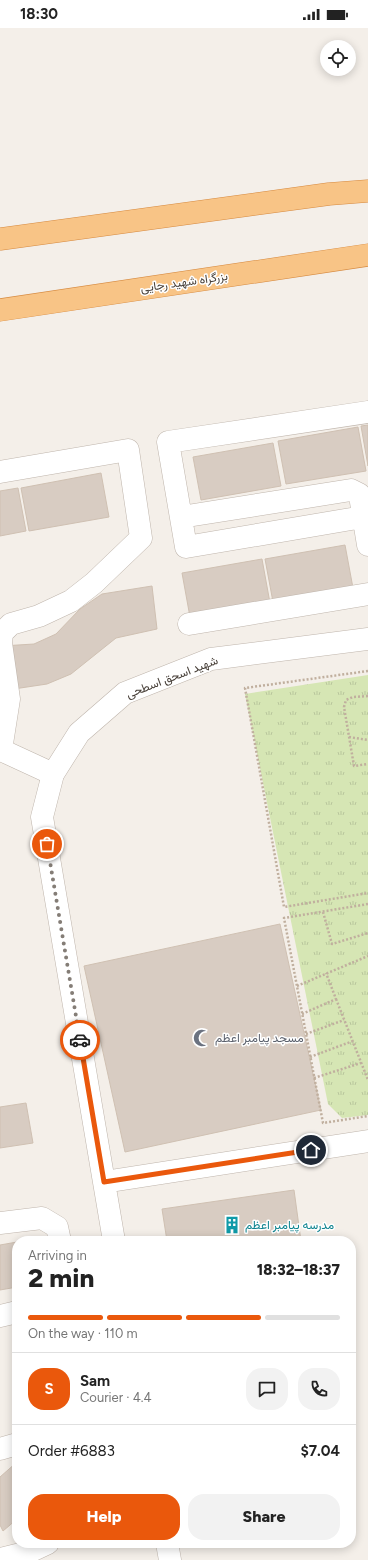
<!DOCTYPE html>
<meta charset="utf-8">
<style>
:root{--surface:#fff;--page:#f2f2f2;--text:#222;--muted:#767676;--line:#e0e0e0;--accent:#ea580c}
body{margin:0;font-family:Figtree,Vazirmatn,sans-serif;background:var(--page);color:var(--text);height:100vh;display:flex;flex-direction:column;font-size:15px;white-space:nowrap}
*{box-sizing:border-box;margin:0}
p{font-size:13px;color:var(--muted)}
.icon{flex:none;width:22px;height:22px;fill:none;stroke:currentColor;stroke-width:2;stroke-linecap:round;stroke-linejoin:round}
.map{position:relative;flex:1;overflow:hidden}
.panel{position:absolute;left:12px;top:1208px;width:344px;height:312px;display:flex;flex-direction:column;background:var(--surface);border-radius:16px;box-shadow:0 2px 10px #0003}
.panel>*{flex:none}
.buttons{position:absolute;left:320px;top:12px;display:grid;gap:8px}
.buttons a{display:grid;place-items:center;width:36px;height:36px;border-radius:50%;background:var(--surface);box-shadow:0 2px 10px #0003;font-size:20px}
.pin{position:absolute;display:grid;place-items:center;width:34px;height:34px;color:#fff;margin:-17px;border:2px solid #fff;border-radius:50%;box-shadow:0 1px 4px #0007}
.courier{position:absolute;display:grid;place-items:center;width:40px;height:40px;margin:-20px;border:3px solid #ea580c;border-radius:50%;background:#fff;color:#222;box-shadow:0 1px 5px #0007}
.headline em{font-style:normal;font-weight:800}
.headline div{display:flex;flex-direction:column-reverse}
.headline{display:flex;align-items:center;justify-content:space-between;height:68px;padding:0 16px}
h1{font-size:26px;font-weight:800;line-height:30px}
.bar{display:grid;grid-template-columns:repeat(4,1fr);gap:6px 4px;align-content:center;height:48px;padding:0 16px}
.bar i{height:5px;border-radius:3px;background:var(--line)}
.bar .on{background:var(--accent)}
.bar p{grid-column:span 4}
.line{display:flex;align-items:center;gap:10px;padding:0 16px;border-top:1px solid var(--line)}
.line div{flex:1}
.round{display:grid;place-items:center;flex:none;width:42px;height:42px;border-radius:16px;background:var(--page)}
.cta{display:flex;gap:8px;margin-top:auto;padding:8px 16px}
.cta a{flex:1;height:46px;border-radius:16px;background:var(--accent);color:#fff;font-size:16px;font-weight:800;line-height:46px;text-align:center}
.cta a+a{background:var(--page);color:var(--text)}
.status{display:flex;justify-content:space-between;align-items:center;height:28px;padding:0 20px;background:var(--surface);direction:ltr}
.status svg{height:11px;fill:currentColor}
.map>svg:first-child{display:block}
.park{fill:url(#park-tufts)}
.building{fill:#d8ccc2;stroke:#cfc0b2}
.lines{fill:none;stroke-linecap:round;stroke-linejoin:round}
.minor-casing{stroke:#bfb5ac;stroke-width:23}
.tertiary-casing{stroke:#bfb5ac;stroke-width:23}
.trunk-casing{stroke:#d68a40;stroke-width:23}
.path{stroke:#c0af9e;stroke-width:2.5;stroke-dasharray:2 2;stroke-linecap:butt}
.minor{stroke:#fff;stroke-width:22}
.tertiary{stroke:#fff;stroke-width:22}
.trunk{stroke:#f8c486;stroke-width:22}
.done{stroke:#847d76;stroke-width:4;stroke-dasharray:0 7.2}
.route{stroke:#ea580c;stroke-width:5}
.labels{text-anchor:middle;stroke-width:3;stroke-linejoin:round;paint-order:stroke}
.street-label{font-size:12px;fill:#473f38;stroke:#fff}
.worship-label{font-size:12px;fill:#5b616d;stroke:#fff;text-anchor:start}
.culture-label{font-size:12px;fill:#0d838f;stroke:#fff;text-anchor:start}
</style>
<div class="status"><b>18:30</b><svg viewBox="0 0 49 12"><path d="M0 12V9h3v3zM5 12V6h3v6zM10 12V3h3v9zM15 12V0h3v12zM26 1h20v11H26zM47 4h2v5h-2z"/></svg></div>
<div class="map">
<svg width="368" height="1532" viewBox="0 0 368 1532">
<defs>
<pattern id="park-tufts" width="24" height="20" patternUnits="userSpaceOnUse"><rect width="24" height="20" fill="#d6e6b4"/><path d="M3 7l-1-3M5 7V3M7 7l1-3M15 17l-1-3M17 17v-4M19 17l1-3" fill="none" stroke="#b9c69c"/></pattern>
</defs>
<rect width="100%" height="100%" fill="#f4efe9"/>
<path class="park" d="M368,647V1087L342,1090L328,1076L245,666Z"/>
<path class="building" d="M368,397V438L361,398Z
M358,399L366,443L286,456L278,413Z
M273,415L281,458L201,472L193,429Z
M101,445L109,489L29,503L21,460Z
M18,460L26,503L0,508V463Z
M345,517L353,560L273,574L265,531Z
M262,531L270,575L190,589L182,545Z
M152,558L157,601L116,610L71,646L47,656L7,662L2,618L34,616L56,606L80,581L102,566Z
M280,896L321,1082L125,1124L84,938Z
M26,1075L33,1115L0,1120V1079Z
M294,1162L301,1213H167L162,1181Z
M53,1208L54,1213H24Z
M17,1214V1259L0,1262V1217Z
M17,1434V1491L3,1503L0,1497V1449Z"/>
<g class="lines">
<g class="minor-casing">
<path id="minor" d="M0,444L128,422L141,510L94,555L71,573L39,588L11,596L2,605L1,615L9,671L1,722L53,746
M361,474L368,517
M181,489L351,462L359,466
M363,489L186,519L168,414L368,384
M189,596L368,566
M0,1195L42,1190L57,1199L60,1213
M0,1288L17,1284
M0,1421L17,1416
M0,1531L29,1524L48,1515"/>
</g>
<g class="tertiary-casing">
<path id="tertiary" d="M104,1154L368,1113
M114,1213L42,789L53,746L79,705L125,665L211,631L368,611
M167,1515L170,1532"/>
</g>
<g class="trunk-casing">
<path id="trunk" d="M0,211L329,166L368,163
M0,282L368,227"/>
</g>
<path class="path" d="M368,643L245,660L284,879L368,865
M368,668L353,669L346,672L344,679L354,738L368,736
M349,709L368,712
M368,876L284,890L323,1095L368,1088
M323,884L332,916L368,905
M297,958L368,928
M336,971L368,1052
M302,986L336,971L326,945
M306,1006L344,992
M310,1029L353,1013
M314,1050L361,1035"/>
<use href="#minor" class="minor"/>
<use href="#tertiary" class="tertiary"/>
<use href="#trunk" class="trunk"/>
</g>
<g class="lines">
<path class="done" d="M47,816L80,1012"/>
<path class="route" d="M80,1012L104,1154L311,1122"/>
</g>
<defs>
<g id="mosque-bare" transform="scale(1.38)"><path d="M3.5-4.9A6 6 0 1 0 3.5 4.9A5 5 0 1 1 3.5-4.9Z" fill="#6b7280" stroke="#fff" stroke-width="2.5" paint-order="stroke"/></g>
<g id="building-bare" transform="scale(1.38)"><path d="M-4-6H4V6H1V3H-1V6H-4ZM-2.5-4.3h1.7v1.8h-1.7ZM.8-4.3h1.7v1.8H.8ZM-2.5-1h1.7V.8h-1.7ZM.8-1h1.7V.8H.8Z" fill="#0f9aa8" stroke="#fff" stroke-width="2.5" paint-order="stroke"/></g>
</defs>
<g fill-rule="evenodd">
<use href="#mosque-bare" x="202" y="1010"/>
<use href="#building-bare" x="232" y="1197"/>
</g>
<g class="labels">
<g class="street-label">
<text transform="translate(184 254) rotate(-8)" y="4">بزرگراه شهید رجایی</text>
<text transform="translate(172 649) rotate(-21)" y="4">شهید اسحق اسطحی</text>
</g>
<g class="worship-label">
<text x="215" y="1014">مسجد پیامبر اعظم</text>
</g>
<g class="culture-label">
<text x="245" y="1201">مدرسه پیامبر اعظم</text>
</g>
</g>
</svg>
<div class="buttons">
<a><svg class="icon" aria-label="locate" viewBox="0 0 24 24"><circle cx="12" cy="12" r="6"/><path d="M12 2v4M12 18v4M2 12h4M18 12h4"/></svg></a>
</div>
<div class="pin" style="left:47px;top:816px;background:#ea580c"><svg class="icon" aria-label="bag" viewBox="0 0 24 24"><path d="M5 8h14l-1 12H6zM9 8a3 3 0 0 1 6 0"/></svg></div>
<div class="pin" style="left:311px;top:1122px;background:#1f2937"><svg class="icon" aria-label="home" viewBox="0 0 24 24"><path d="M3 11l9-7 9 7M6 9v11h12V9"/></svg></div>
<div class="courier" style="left:80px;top:1012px"><svg class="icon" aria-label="car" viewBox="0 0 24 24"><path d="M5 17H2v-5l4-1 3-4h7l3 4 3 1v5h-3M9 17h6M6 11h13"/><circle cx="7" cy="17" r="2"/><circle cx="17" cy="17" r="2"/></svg></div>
<section class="panel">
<div class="headline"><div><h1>2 min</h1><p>Arriving in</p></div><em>18:32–18:37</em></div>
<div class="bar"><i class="on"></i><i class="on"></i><i class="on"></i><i></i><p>On the way · 110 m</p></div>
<div class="line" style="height:72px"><b class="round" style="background:var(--accent);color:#fff">S</b><div><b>Sam</b><p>Courier · 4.4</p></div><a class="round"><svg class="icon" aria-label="chat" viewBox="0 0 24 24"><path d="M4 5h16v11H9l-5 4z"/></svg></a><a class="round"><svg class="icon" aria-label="phone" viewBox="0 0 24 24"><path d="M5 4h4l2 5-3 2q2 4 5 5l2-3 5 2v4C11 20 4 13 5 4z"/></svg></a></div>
<div class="line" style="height:52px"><div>Order #6883</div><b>$7.04</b></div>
<div class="cta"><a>Help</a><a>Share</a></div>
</section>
</div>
